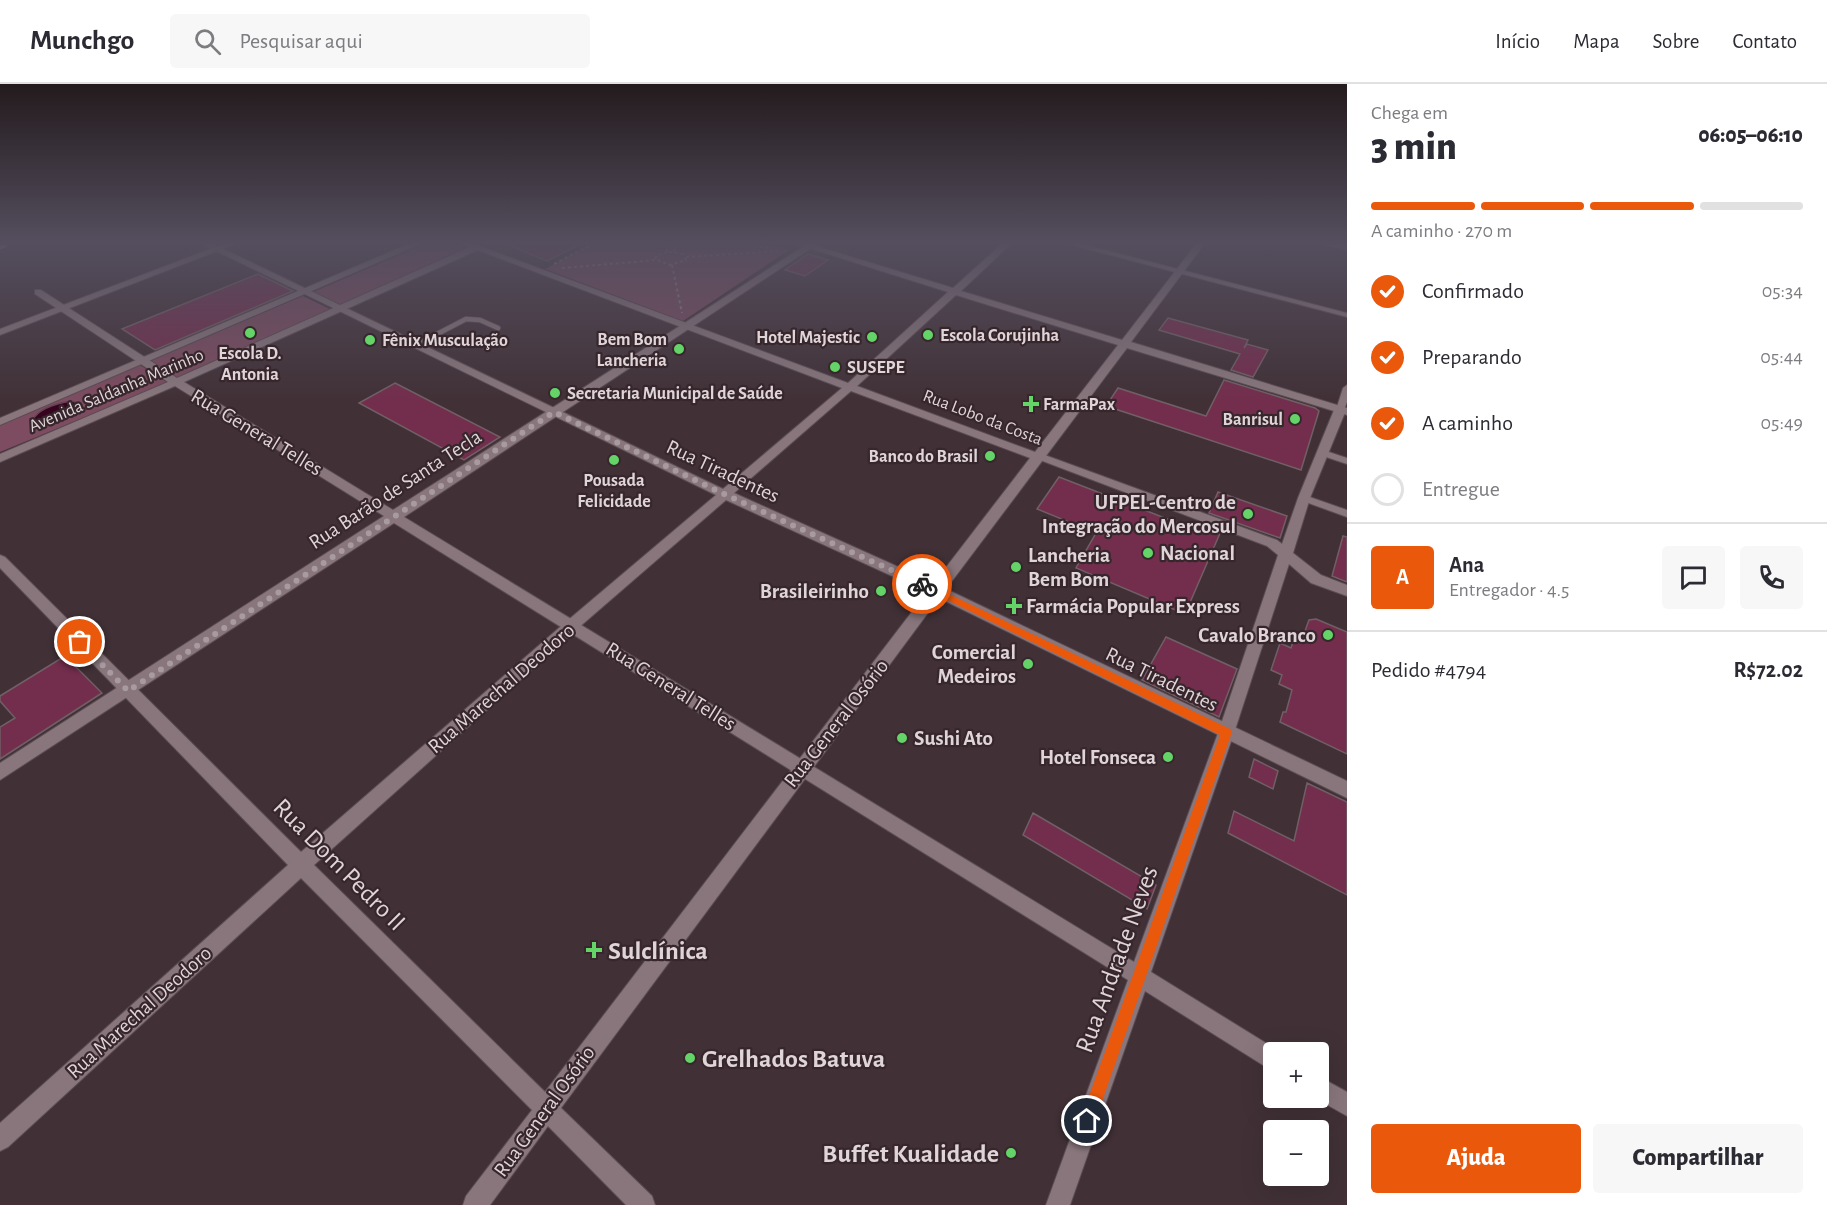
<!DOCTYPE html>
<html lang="pt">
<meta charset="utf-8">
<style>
:root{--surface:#fff;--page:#f7f7f7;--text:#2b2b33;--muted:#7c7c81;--line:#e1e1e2;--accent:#ea580c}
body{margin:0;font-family:"Alegreya Sans",sans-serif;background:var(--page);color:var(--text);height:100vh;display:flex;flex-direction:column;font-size:22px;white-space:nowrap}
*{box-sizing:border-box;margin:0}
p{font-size:20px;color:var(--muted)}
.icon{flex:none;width:33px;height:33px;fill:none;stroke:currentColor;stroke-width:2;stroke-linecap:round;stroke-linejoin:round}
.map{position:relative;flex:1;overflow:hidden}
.side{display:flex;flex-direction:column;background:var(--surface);width:480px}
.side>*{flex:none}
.buttons{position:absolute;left:1263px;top:958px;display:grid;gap:12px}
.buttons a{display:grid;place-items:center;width:66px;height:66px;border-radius:6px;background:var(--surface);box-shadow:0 6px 24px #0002;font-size:30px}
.pin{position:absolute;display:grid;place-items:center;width:51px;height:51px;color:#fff;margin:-26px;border:3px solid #fff;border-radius:50%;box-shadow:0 2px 6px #0007}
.courier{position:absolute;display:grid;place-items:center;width:60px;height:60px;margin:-30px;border:4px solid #ea580c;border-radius:50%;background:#fff;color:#222;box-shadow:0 2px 8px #0007}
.summary em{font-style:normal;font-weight:800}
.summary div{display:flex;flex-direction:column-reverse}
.summary{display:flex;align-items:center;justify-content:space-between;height:102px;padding:0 24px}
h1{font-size:39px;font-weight:800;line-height:45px}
.bar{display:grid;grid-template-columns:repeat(4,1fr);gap:9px 6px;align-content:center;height:72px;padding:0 24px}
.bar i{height:8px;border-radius:4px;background:var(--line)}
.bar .current{background:var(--accent)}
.bar p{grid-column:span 4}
.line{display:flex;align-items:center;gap:15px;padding:0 24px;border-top:2px solid var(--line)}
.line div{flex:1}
.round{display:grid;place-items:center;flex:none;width:63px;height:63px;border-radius:6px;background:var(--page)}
ol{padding:0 24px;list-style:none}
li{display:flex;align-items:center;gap:18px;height:66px}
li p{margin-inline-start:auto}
li .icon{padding:6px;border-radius:50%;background:var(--accent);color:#fff;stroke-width:4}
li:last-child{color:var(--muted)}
li i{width:33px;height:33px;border:3px solid var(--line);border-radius:50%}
.action{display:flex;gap:12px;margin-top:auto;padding:12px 24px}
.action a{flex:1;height:69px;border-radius:6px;background:var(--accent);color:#fff;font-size:24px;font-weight:800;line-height:69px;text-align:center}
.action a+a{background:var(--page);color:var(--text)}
header{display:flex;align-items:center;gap:36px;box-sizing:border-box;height:84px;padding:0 30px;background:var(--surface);border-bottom:2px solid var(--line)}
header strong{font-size:28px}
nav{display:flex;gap:33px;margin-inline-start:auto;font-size:21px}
.search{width:420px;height:54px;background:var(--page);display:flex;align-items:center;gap:15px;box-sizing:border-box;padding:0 21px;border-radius:6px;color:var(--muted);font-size:22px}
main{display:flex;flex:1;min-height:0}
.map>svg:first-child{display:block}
.green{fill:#7d4c60}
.water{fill:#36041e;stroke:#694256;stroke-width:1.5}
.building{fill:#732e4d;stroke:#705f65;stroke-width:1.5}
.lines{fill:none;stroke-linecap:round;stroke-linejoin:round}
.service-casing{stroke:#5b4d53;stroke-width:6}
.pedestrian-casing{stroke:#5b4d53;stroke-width:2}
.minor-casing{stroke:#5b4d53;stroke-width:2}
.tertiary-casing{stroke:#5b4d53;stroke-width:2}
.secondary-casing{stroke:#5b4d53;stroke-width:2}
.path{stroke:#94868b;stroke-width:2;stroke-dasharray:3 3;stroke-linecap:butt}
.service{stroke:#88767c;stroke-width:4.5}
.pedestrian{fill:#88767c;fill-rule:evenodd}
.minor{fill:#88767c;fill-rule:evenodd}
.tertiary{fill:#88767c;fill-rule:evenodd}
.secondary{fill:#88767c;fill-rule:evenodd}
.rail{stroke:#c9bdc1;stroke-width:3;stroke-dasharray:7 7;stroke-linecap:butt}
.route{fill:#ea580c}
.done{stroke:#a89ba0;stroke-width:6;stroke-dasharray:0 10.8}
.poi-dot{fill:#64d468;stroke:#37272d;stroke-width:2}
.labels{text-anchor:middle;stroke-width:4.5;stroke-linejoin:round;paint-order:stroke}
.far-poi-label{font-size:18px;font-weight:bold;fill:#dfd4d8;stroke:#37272d;text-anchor:start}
.far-street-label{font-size:18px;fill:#dfd4d8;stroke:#37272d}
.street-label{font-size:21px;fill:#dfd4d8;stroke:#37272d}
.poi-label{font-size:21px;font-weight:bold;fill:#dfd4d8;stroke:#37272d;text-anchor:end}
.near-street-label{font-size:26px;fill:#dfd4d8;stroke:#37272d}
.near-poi-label{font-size:26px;font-weight:bold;fill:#dfd4d8;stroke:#37272d;text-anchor:start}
</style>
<header>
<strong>Munchgo</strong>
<div class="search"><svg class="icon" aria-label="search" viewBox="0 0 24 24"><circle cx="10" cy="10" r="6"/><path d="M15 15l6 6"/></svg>Pesquisar aqui</div>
<nav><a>Início</a><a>Mapa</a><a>Sobre</a><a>Contato</a></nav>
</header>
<main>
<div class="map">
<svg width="1347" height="1121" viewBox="0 0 1347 1121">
<rect width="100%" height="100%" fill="#413137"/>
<path class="green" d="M427,159H451L465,164L339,221L313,208Z
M594,159H767L789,166L683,237L545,185Z
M303,212L330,225L178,294L150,277Z
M140,281L168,299L0,368V341Z"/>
<path class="water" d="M72,317L81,320C75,335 46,348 32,337C39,323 58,319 72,317Z"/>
<path class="building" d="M504,159H582L547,177Z
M808,170L828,176L805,192L785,186Z
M258,190L293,207L155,266L122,245Z
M1168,234L1248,256L1244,264L1247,260L1268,266L1253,293L1231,286L1240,270L1159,246Z
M1224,296L1315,324L1319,327L1301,386L1106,322L1118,304L1206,332Z
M395,299L500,353L464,376L359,319Z
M1059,393L1201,448L1204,441L1221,447L1185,530L1076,484L1096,449L1037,425Z
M1218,408L1287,432L1280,454L1209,429Z
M1343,452L1347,453V498L1332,492Z
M1316,535L1347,548V670L1280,638L1283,628H1286L1292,606L1279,600L1282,591L1271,586L1280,559L1291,564L1294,555L1301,558L1309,536Z
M1166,553L1237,585L1219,633L1142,596Z
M65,572L102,609L0,675V643L15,634L0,617V612Z
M1254,675L1278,687L1273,705L1249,693Z
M1307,699L1347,718V811L1228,749L1234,727L1294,757Z
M1033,729L1156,801L1147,825L1023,751Z"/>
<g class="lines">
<g class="service-casing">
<path id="service" d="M416,261L466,235L480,236L498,244"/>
</g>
<g class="pedestrian-casing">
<path id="pedestrian" d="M1347,301V318L1344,326L1340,329L1337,328L1336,326L1343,304Z
M1323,366L1347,374V380L1320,371L1318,369Z
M1304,411L1347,426V433L1300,416V412Z"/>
</g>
<g class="minor-casing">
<path id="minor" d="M0,159H5L0,162Z
M809,159H819L404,433L1134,878L1218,649L1278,471L1267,462L1032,373L1034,370H1042L1277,456L1282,460L1298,414L1334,326L1340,323L1346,326L1310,414L1293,469L1321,491L1347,501V512L1311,499L1289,480L1234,649L1151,888L1282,969H1274V986L1266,983L1145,907L1070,1121H1046L1128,896L394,439L0,696V679L384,432L175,302L0,378V370L168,298L35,210V206H41L177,294L472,162H478V166L184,298L393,426Z
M1064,159H1078L1347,229V233Z
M1318,992L1347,1008V1032L1315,1014H1318Z"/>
</g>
<g class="tertiary-casing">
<path id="tertiary" d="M200,159H211L723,405L842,304L459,159H471L848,299L948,208L793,159H806L953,204L1003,159H1012L961,207L1122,256L1197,159H1205L1131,258L1347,324V331L1127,264L946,505L1347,697V714L939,514L561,1024L652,1112L655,1121H626L548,1042L490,1121H463L466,1112L532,1026L301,794L8,1063L0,1067V1039L288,781L0,484V471L5,473L301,768L567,537L716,411ZM956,211L1118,261L1035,368L857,302ZM851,307L1030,374L934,499L734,409ZM726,416L927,508L545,1008L314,781L577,545Z
M1325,159L1347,160V166L1326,161Z"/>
</g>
<g class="secondary-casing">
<path id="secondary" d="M226,159H238L0,251V245Z
M411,159H423L0,341V334Z"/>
</g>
<path class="path" d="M665,159L667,168
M748,159L772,165
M669,168L683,170L686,176L670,181L655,175L657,171Z
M674,168L675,161L678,159
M686,173L781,167
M554,180L594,159
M672,181L682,229
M562,184L656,176"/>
<use href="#service" class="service"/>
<use href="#pedestrian" class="pedestrian"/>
<use href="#minor" class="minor"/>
<use href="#tertiary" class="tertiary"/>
<use href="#secondary" class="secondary"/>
<path class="rail" d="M0,164L12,159"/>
</g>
<linearGradient id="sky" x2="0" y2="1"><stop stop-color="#241b1e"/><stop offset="0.5" stop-color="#544e5e"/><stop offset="1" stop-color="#544e5e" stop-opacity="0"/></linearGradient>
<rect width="1347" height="316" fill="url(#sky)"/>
<path class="route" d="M922,497L1230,645L1232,648L1095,1037L1092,1043L1087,1045L1082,1043L1080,1037L1220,651L919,502L918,500Z"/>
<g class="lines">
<path class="done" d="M80,558L128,607L554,328L724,410L922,500"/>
</g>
<g class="poi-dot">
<circle cx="250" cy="249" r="6"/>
<circle cx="928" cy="251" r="6"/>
<circle cx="872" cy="253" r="6"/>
<circle cx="370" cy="256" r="6"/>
<circle cx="679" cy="265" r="6"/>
<circle cx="835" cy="283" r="6"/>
<circle cx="555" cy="309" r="6"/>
<path d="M1028 311h6v6h6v6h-6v6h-6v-6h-6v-6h6z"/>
<circle cx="1295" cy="335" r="6"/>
<circle cx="990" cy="372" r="6"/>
<circle cx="614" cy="376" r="6"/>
<circle cx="1248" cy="430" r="6"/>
<circle cx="1148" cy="469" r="6"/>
<circle cx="1016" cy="483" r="6"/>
<circle cx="881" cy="507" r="6"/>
<path d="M1011 513h6v6h6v6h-6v6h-6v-6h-6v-6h6z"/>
<circle cx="1328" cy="551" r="6"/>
<circle cx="1028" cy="580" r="6"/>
<circle cx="902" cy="654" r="6"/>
<circle cx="1168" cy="673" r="6"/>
<path d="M591 857h6v6h6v6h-6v6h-6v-6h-6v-6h6z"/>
<circle cx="690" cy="974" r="6"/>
<circle cx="1011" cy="1069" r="6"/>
</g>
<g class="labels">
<g class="far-poi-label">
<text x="940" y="257">Escola Corujinha</text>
<text x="860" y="259" text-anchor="end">Hotel Majestic</text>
<text x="667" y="261" text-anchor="end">Bem Bom<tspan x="667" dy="21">Lancheria</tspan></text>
<text x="382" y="262">Fênix Musculação</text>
<text x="250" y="275" text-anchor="middle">Escola D.<tspan x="250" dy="21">Antonia</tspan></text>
<text x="847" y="289">SUSEPE</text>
<text x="567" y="315">Secretaria Municipal de Saúde</text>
<text x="1043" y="326">FarmaPax</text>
<text x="1283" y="341" text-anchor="end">Banrisul</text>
<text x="978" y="378" text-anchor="end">Banco do Brasil</text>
<text x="614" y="402" text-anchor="middle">Pousada<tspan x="614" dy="21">Felicidade</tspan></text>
</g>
<g class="far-street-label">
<text transform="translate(116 306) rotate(-23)" y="6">Avenida Saldanha Marinho</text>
<text transform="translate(983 333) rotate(21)" y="6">Rua Lobo da Costa</text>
</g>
<g class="street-label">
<text transform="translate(257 348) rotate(31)" y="7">Rua General Telles</text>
<text transform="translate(723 387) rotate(25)" y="7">Rua Tiradentes</text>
<text transform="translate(395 405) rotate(-33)" y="7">Rua Barão de Santa Tecla</text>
<text transform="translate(1162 595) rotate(26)" y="7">Rua Tiradentes</text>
<text transform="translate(671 602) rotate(32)" y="7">Rua General Telles</text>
<text transform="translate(501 604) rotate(-41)" y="7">Rua Marechal Deodoro</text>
<text transform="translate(836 639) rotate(-52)" y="7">Rua General Osório</text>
<text transform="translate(139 928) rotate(-42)" y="7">Rua Marechal Deodoro</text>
<text transform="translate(544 1027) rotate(-54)" y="7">Rua General Osório</text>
</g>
<g class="poi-label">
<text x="1236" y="425">UFPEL-Centro de<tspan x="1236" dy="24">Integração do Mercosul</tspan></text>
<text x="1160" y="476" text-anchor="start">Nacional</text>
<text x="1028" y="478" text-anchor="start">Lancheria<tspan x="1028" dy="24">Bem Bom</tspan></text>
<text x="869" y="514">Brasileirinho</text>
<text x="1026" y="529" text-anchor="start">Farmácia Popular Express</text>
<text x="1316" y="558">Cavalo Branco</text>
<text x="1016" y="575">Comercial<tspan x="1016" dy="24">Medeiros</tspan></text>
<text x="914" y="661" text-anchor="start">Sushi Ato</text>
<text x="1156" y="680">Hotel Fonseca</text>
</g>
<g class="near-street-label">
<text transform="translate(340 780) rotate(45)" y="9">Rua Dom Pedro II</text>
<text transform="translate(1116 875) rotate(-70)" y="9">Rua Andrade Neves</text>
</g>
<g class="near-poi-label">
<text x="608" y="875">Sulclínica</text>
<text x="702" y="983">Grelhados Batuva</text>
<text x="999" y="1078" text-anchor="end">Buffet Kualidade</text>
</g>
</g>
</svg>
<div class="buttons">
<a>+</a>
<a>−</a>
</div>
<div class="pin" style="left:80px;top:558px;background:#ea580c"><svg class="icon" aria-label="bag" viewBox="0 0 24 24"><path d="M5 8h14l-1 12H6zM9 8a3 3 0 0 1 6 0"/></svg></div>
<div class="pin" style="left:1087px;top:1037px;background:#1f2937"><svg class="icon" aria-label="home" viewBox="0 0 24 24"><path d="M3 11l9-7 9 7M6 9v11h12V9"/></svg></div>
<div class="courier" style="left:922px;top:500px"><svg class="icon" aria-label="bike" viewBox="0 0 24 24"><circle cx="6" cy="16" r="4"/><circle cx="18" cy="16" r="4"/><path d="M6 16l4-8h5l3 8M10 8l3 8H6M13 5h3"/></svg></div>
</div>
<section class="side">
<div class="summary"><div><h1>3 min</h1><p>Chega em</p></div><em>06:05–06:10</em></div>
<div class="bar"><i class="current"></i><i class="current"></i><i class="current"></i><i></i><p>A caminho · 270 m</p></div>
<ol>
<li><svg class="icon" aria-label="check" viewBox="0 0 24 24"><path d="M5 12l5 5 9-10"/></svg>Confirmado<p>05:34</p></li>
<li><svg class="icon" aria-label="check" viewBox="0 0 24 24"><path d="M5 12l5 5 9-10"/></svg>Preparando<p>05:44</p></li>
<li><svg class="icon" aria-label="check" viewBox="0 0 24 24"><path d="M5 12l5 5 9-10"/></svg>A caminho<p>05:49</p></li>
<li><i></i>Entregue</li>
</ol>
<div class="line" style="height:108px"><b class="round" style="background:var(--accent);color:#fff">A</b><div><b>Ana</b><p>Entregador · 4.5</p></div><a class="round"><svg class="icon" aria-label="chat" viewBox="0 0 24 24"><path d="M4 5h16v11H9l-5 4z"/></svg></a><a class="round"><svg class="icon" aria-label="phone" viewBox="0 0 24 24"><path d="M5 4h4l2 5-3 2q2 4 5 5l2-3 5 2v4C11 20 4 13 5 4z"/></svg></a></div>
<div class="line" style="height:78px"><div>Pedido #4794</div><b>R$72.02</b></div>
<div class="action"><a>Ajuda</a><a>Compartilhar</a></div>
</section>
</main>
